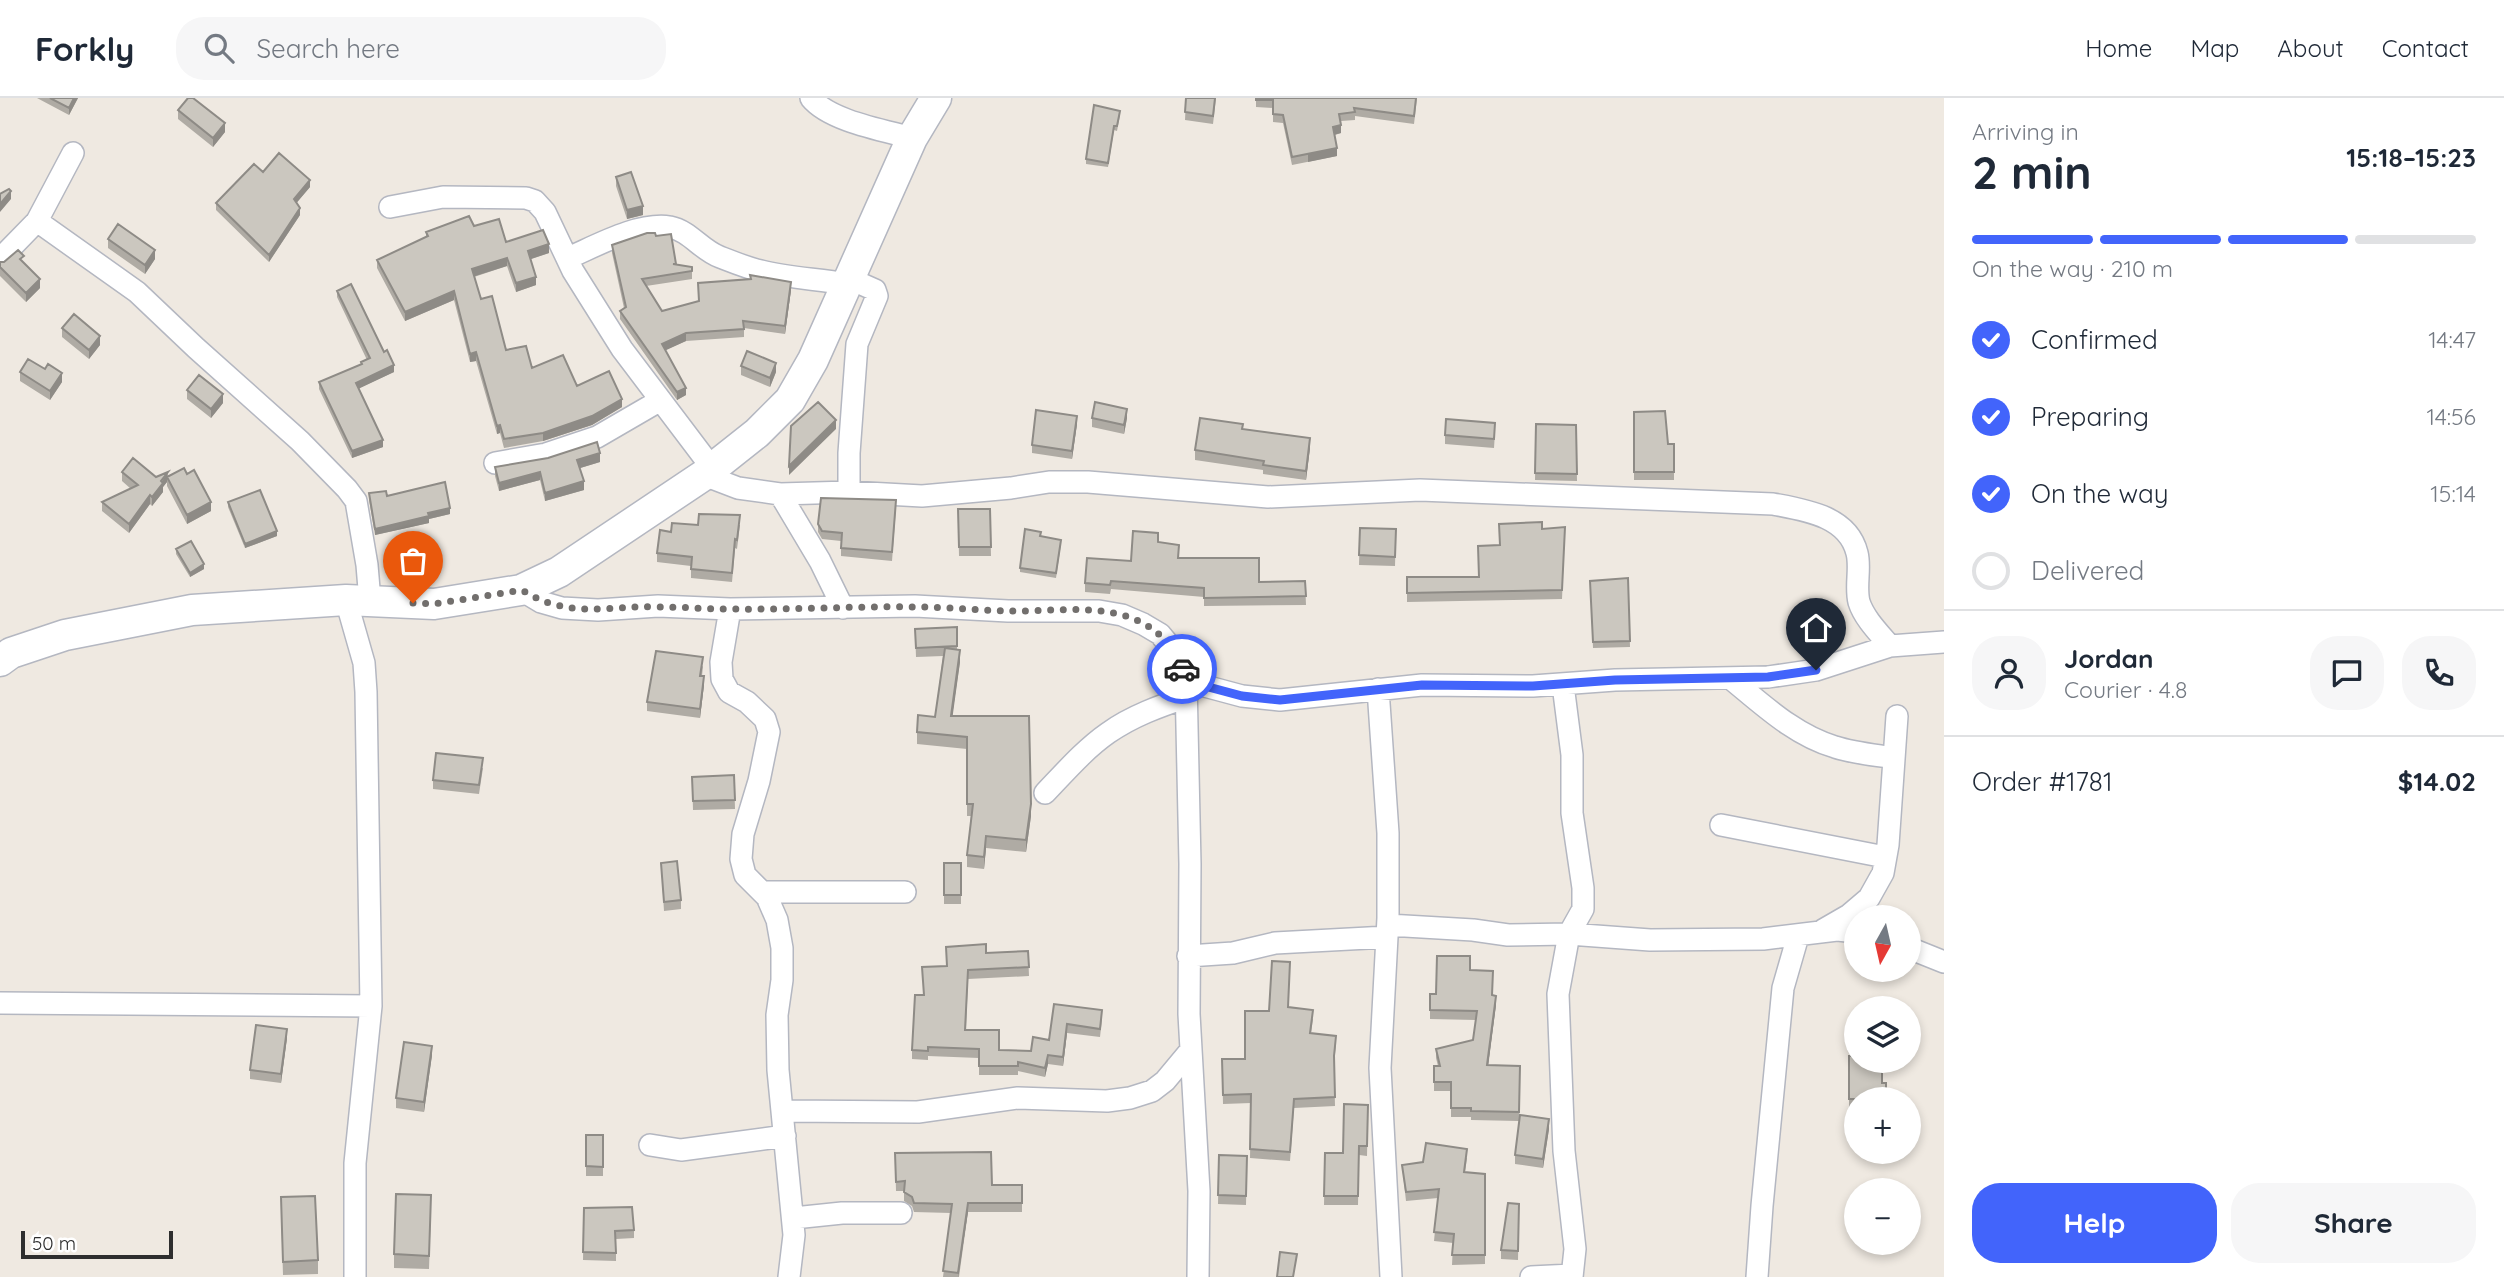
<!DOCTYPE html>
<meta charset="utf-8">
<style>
:root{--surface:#fff;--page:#f6f6f7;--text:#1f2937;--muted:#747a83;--line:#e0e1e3;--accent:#4264fb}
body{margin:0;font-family:Quicksand,sans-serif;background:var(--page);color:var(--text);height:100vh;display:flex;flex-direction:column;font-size:26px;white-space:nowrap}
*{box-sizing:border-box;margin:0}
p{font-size:23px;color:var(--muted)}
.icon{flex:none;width:38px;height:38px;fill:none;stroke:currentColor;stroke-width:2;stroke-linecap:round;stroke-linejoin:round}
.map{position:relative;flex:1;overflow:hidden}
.panel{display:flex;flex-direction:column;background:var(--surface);width:560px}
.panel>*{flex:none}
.needle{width:46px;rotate:188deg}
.controls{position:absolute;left:1844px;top:807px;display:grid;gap:14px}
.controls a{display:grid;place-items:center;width:77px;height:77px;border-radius:50%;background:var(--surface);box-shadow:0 4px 10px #0003;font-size:35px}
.scale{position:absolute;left:21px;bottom:18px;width:152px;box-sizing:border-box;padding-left:7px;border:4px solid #2e2e2e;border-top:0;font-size:19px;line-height:24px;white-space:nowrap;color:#2e2e2e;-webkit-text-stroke:5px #fff;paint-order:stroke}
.pin{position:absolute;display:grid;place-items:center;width:60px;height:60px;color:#fff;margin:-72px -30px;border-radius:50% 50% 50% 0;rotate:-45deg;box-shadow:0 0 7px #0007}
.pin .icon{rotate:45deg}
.courier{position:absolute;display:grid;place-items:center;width:70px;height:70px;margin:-35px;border:5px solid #4264fb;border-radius:50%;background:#fff;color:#222;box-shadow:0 2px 9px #0007}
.headline em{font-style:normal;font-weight:700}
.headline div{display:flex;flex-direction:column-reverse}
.headline{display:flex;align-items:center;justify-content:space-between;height:119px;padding:0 28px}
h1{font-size:46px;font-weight:700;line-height:52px}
.bar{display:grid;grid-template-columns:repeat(4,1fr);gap:10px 7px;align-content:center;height:84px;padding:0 28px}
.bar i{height:9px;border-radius:5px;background:var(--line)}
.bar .current{background:var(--accent)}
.bar p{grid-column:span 4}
.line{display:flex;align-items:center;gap:18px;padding:0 28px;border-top:2px solid var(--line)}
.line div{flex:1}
.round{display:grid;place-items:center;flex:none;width:74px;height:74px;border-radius:28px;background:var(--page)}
ol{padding:0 28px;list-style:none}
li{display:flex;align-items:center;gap:21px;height:77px}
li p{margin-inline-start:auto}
li .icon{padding:7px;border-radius:50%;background:var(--accent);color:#fff;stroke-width:4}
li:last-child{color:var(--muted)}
li i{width:38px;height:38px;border:4px solid var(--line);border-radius:50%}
.cta{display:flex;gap:14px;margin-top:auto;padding:14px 28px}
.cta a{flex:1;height:80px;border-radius:28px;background:var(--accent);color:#fff;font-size:28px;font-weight:700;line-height:80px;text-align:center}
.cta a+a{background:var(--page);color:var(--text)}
header{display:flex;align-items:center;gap:42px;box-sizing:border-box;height:98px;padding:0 35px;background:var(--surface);border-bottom:2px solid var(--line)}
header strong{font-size:33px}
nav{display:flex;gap:38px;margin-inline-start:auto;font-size:24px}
.search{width:490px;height:63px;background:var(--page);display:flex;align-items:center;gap:18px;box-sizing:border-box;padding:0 24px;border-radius:28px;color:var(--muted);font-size:26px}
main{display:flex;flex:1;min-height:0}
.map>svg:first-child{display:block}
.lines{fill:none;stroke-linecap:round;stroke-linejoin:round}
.street-casing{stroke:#b4b7c1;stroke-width:24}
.secondary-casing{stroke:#b4b7c1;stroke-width:33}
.street{stroke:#fff;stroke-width:21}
.secondary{stroke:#fff;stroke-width:30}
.wall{fill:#afaba4}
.shaded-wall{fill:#8e8b86}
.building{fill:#cbc7bf;stroke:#8e8b86;stroke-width:2}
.done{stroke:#726f6d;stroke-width:7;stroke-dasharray:0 12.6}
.route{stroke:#4264fb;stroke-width:9}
</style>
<header>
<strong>Forkly</strong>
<div class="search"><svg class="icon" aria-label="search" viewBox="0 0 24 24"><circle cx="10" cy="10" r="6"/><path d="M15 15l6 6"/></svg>Search here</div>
<nav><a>Home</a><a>Map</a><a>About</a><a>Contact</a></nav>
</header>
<main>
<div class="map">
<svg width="1944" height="1179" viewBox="0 0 1944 1179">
<rect width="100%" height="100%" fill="#efe9e1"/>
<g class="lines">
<g class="street-casing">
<path id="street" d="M811,0C830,23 883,32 912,40
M390,109L443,99L526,100L535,103L545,114L573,173L622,251L712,370
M37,123L137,194L196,250L300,343L347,391L356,403L367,467L370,503
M568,160C596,148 638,124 670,129C690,133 701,152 720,159C733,164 747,170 761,173C788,180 818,181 846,186
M0,161L37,123L73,55
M848,180L875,192L877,198L857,246L849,355V394
M495,365L546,356L597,339L659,303
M704,377L738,390L780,396L849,394L922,398L1011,390L1049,384H1088L1268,399L1420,392L1773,406C1805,412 1848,418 1857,455C1861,470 1855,488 1859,504C1864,520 1879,535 1890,548
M780,396L820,463L843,510
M521,492L541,504L562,510L598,512L658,508L730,511L915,508L1008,513H1099L1122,517L1143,526L1160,536L1175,554L1186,583L1190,766L1189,916L1199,1093L1198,1179
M346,502L364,565L366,594L371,908L355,1065V1179
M730,511L721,564L722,581L729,594L747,604L765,621L769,634L759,683L743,736L741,761L745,777L767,799L777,822L782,850V882L777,917L778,972L794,1137L789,1179
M1730,580C1762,606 1794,637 1835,649C1853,655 1875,657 1894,660
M1186,583L1242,598L1280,602L1422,587L1533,588L1615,582L1768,579L1816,572L1890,548L1944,544
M1563,587L1572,657V715L1583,790V811L1569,836L1558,896L1564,1053L1575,1151L1572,1179
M1378,591L1388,735V820L1380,970L1391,1179
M1045,695C1065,674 1085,651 1108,635C1132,618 1160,608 1187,599
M1721,727L1885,759
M762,794H905
M1388,827L1473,832L1508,837L1569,836L1650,842L1763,841L1837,832L1857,834
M1823,832L1849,817L1869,800L1883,775L1888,747L1897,618
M1909,850L1944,864
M1188,858L1233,855L1275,845L1387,839
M0,905L371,908
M783,1013L918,1014L1018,1000L1107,1003L1130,1000L1152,993L1165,983L1190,953
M650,1047L681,1052L785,1038
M794,1120L842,1115H901
M1531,1179L1572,1177
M1757,1179L1762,1108L1783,890L1798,838"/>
</g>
<g class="secondary-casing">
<path id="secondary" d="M0,563L11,555L65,537L192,512L346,502L434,506L521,492L559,474L704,377L757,335L790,302L813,262L912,40L936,0"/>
</g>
<use href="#street" class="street"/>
<use href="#secondary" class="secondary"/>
</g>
<path class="wall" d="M37,0H78L69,17Z
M1186,0H1216L1213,26L1185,22Z
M1256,0H1417L1414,26L1355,18V22L1341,23V35L1335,37L1337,58L1292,67L1283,25L1273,24V10L1256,9Z
M178,12L225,34L213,49L178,21Z
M1120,17L1117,33L1114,32L1108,69L1086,66V61Z
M263,74L310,89L296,105L300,117L269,164L216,112V105Z
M616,79L643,117L627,121L616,88Z
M474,128L506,144L549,155L531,161L536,187L516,194L507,168L474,179L481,201L506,252L532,270L577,288L622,309L592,327L543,343L504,350L500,335L497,336L476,263L470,264L454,202L405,223L377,170V162L426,139V134Z
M656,138L676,167L692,169V181L646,188L662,213L699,203L698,185L750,182V177L791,192L785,236L744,230V239L686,243L665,252L686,297L677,302L620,221V213L624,210L612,155V147Z
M108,141L155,161L145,176L108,150Z
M0,164L24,165L40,190L26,204L0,178Z
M337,193L394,274L359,290L383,349L352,360L319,291V284L361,266V264L367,262L337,199Z
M62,230L100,247L89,261L62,239Z
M741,268L776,274L770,289L741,277Z
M20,274L62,284L50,302L20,283Z
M187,292L223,305L211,320L187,301Z
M1634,314L1668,346H1674V382H1634Z
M1092,320H1127L1124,336L1092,329Z
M1077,326L1072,361L1032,355V347Z
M1536,326L1576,327L1577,383L1535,382Z
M1243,332L1310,350L1306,382L1263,376V372L1195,362V352Z
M1495,334L1494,350L1445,346V337Z
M600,364L580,370L584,392L545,403L540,382L499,393L495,378V369Z
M122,374L156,379L187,376L211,413L187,426L167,388V384L163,389V394L152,408L150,406L129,435L102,413V404L131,391L122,383Z
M369,395L387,398L450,416L429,421V425L375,437L369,402Z
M228,404L277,438L245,450L228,409Z
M896,410L892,463L841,458V443L822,441L818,434V426Z
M958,411H990L991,458H959Z
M698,427H740L737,451L735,450L732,484L691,480V468L657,464V455L671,434Z
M1565,429L1562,501L1407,504V479H1479L1500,447L1542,431Z
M1360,430L1396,431L1395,468L1359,467Z
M1041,438L1061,446L1056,480L1020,474V470Z
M1158,445L1179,460L1259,484L1305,483L1306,507L1204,508V499L1111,491L1110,496L1085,494V485L1131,463Z
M176,451L204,471L190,479L176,456Z
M1628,480L1630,549L1593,550L1590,483Z
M957,529V552L960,564L952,618L1031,718L1026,754L986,750L984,771L967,769V757L971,718H967V651L917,646V634L935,619L943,558L916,559L915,531Z
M703,568L702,578L704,587L700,620L647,613V604Z
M483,670L479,696L433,691V682Z
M734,677L735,711L693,712L692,679Z
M661,765L681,802V811L664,813Z
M944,765H961V806H944Z
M946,849L986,855L1028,853L1029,878L968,881L966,932L999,952L1031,953L1049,942L1054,906L1102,921L1100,939L1067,935L1063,968L1048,966L1045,979L1018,973V977H979V960L928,958V962L912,961V952L924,897L922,869L946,868Z
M1470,872L1492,897L1496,907L1488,967L1520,968L1519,1023L1471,1022V1019H1451V993H1434V968H1438L1436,960V951L1473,942L1476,922L1430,921V896H1436Z
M1288,909L1313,921L1311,935L1336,947L1334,965L1335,1008L1294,1010L1290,1063L1250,1060L1251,1005L1223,1006L1222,961H1245L1269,913Z
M287,940L281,985L250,981V972Z
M432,957L424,1014L396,1010V1000Z
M1849,958L1882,985L1857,1001V1010H1849Z
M1368,1007L1367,1058L1359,1057L1358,1107H1324L1325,1055H1343Z
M1549,1031L1543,1070L1515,1066V1057Z
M586,1037H603V1078H586Z
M895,1055L992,1087H1022V1114H968L959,1179H943L951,1115L914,1114L912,1108L904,1103V1093H896Z
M1219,1057L1247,1058L1246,1107L1218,1106Z
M1467,1060L1465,1074L1485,1076V1166L1452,1167L1453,1145L1434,1143L1438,1100L1406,1103L1402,1067Z
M1519,1106L1518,1162L1501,1161V1152Z
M584,1110L634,1132V1140L616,1141V1163L583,1162Z
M431,1111L429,1171L394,1170V1156Z
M281,1113L318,1162V1176L283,1177Z"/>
<path class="shaded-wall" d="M74,0H78L69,17V10Z
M225,25V34L213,49V40Z
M1341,27V35L1333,37V29Z
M1337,50V58L1308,64V56Z
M310,82V89L294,108V101Z
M11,93V101L0,114V106Z
M643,108V117L627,121V112Z
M300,110V117L269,164V157Z
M549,146V155L528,162V153Z
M155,152V161L145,176V167Z
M507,160V168L472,179V171Z
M536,179V187L516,194V185Z
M40,181V190L26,204V195Z
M791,184V192L785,236V228Z
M454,193V202L405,223V214Z
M686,235V243L662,254V246Z
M100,238V247L89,261V252Z
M476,254V263L470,264V256Z
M776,265V274L770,289V280Z
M394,267V274L356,292V285Z
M62,275V284L50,302V293Z
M686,290V297L677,302V294Z
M223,296V305L211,320V311Z
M622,301V309L592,327L543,343V335Z
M1127,311V320L1124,336V327Z
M1077,318V326L1072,361V353Z
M836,322V331L789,377V368Z
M500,327V335L497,336V328Z
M1310,340V350L1306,382V373Z
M383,342V349L352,360V353Z
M600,355V364L577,371V362Z
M168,374L167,384L163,389V394L152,408V399Z
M540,374V382L499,393V385Z
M584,383V392L545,403V395Z
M150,397V406L129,435V426Z
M211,404V413L187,426V417Z
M450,410V416L429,421V425L375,437V431L428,415Z
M277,433V438L245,450V446Z
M204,466V471L190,479V475Z
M960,552V564L951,630V618Z
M704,578V587L700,620V611Z
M1031,706V718L1026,754V742Z
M986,738V750L984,771V759Z
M1496,898V907L1487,977V967Z
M1067,926V935L1063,968V959Z
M287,931V940L281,985V976Z
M432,948V957L424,1014V1004Z
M1048,957V966L1045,979V970Z
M1549,1021V1031L1543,1070V1061Z
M968,1105V1114L958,1179V1175Z"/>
<path class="building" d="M50,0H74L69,10Z
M188,0H193L225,25L213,40L178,12Z
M1186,0H1215L1213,18L1185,14Z
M1256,0H1416L1414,18L1354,10L1355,14L1339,16L1341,27L1333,29L1337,50L1292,59L1283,17L1273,16V2H1256Z
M1094,7L1120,13L1117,28H1114L1108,65L1086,61Z
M279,55L310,82L294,101L300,110L269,157L216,105L254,66L263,74Z
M631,74L643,108L627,112L616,79Z
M9,91L11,93L0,106V96Z
M469,118L474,128L499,121L506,144L543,132L549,146L528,153L536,179L516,185L507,160L472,171L481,201L492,198L506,252L526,248L532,270L563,257L577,288L609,273L622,301L592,318L543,335L504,341L500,327L497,328L476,254L470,256L454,193L405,214L377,162L428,138L426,134Z
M118,126L155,152L145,167L108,141Z
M647,135H655L656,138L671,136L676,166H673L692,169V173L642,181L662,213L699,203L698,185L751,181L750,177L791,184L785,228L743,223L744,231L686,235L662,246L686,290L677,294L620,213L626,209L612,147Z
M18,152L24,158L20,161L40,181L26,195L0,169V164H4Z
M351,186L384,254L387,252L394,267L356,285L383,342L352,353L319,284L362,266L361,264L370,260L337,193Z
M74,216L100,238L89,252L62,230Z
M747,253L776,265L770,280L741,268Z
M28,261L45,271L48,266L62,275L50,293L20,274Z
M199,277L223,296L211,311L187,292Z
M818,304L836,322L789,368L791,328Z
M1095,304L1127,311L1124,327L1092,320Z
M1036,312L1077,318L1072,353L1032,347Z
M1665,313L1668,346H1674V374H1634V314Z
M1200,320L1243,326L1242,331L1310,340L1306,373L1263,367L1264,363L1195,352Z
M1446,321L1495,325L1494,341L1445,337Z
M1536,326L1576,327L1577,376L1535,375Z
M597,344L600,355L577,362L584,383L545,395L540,374L499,385L495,369L548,360Z
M133,360L156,379L168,374L161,383L163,385L152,399L150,397L129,426L102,404L138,387L122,374Z
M184,370L187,376L194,372L211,404L187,417L167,379Z
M445,384L450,410L428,415L429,418L375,431L369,395L386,393L387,398Z
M260,392L277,433L245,446L228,404Z
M821,400L896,402L892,454L841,450L842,435L822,433L818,426Z
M958,411H990L991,449H959Z
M699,416L740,417L737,442L735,441L732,475L691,471L692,459L657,455L660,432L671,434L672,425L698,427Z
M1542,424V431L1565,429L1562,492L1407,495V479H1479L1478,448L1500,447L1499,426Z
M1360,430L1396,431L1395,459L1359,457Z
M1025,431L1041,434L1040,438L1061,442L1056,475L1020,470Z
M1133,433L1158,435V444L1179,447L1178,460H1259V484L1305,483L1306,498L1204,500V490L1111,483L1110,487L1085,485L1087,460L1131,463Z
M191,443L204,466L190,475L176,451Z
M1628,480L1630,543L1593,544L1590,483Z
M957,529V548L916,550L915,531Z
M945,550L960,552L951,618H1029L1031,706L1026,742L986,738L984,759L967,757L973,706H967V639L917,634L918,617L935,619Z
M656,553L703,559L700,578H704L700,611L647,604Z
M436,655L483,660L479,687L433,682Z
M734,677L735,702L693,703L692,679Z
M677,763L681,802L664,804L661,765Z
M944,765H961V797H944Z
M986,846V855L1028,853L1029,869L968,872L965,932H999V952L1031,953L1033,939L1049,942L1054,906L1102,912L1100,931L1067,926L1063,959L1048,957L1045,970L1018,964V968H979V951L928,949V953L912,952L915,897H924L922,869L947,868L946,849Z
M1437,858H1470V872L1493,873L1492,897L1496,898L1487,967L1520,968L1519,1014L1471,1013V1010H1451V984H1434V968H1440L1436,951L1473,942L1477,913L1430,912V896H1436Z
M1272,863L1290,864L1288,909L1313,912L1310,935L1336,938L1334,958L1335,999L1294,1001L1290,1054L1250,1051L1251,996L1223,997L1222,961H1245V913H1269Z
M256,927L287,931L281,976L250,972Z
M404,944L432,948L424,1004L396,1000Z
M1849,958H1857V962H1882V985H1886V1001H1849Z
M1344,1006L1368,1007L1367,1048H1359L1358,1098H1324L1325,1055H1343Z
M1520,1017L1549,1021L1543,1061L1515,1057Z
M586,1037H603V1069L586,1068Z
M1426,1045L1467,1051L1464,1074L1485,1076V1157H1452L1454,1136L1434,1134L1439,1091L1406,1094L1402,1067L1423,1064Z
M991,1054L992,1087H1022V1105H968L958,1175L943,1173L952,1106L914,1105L912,1099L904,1094L905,1083L896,1084L895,1055Z
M1219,1057L1247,1058L1246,1098L1218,1097Z
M396,1096L431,1097L429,1158L394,1156Z
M315,1098L318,1162L283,1164L281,1099Z
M1508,1105L1519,1106L1518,1153L1501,1152Z
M632,1109L634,1132L615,1133L616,1155L583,1154L584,1110Z
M1280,1154L1297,1156L1293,1179H1277Z"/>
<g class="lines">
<path class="done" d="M413,505L434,506L522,492C570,522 607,507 660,509C683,509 706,511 729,511C791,512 853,508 915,509C945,509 975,512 1005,513C1043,514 1085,507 1122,517C1151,525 1172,543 1182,571"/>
<path class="route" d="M1182,571L1186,583L1242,598L1280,602L1422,587L1533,588L1615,582L1768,579L1816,572"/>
</g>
</svg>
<div class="controls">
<a><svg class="needle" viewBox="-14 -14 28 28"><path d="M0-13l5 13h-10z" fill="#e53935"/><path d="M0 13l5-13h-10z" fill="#747a83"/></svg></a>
<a><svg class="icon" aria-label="layers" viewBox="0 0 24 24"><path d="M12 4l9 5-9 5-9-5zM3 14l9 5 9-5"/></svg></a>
<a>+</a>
<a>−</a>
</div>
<div class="scale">50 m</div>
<div class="pin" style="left:413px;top:505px;background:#ea580c"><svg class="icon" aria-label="bag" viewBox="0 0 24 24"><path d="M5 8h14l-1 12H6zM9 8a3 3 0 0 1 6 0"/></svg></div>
<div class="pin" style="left:1816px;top:572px;background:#1f2937"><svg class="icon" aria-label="home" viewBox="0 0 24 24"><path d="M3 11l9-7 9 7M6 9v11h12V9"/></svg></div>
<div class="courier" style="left:1182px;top:571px"><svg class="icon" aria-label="car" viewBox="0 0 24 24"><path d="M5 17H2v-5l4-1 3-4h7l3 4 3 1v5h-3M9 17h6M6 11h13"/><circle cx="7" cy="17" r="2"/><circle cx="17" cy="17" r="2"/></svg></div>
</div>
<section class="panel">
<div class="headline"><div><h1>2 min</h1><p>Arriving in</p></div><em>15:18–15:23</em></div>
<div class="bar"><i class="current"></i><i class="current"></i><i class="current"></i><i></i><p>On the way · 210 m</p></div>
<ol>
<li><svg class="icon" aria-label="check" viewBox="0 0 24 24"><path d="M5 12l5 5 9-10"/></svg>Confirmed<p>14:47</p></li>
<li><svg class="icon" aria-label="check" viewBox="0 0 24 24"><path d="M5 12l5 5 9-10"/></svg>Preparing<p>14:56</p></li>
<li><svg class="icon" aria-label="check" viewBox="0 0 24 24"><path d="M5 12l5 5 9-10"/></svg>On the way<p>15:14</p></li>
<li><i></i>Delivered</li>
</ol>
<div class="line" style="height:126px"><a class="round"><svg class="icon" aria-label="person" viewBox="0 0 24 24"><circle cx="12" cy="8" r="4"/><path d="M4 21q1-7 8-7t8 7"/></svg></a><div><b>Jordan</b><p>Courier · 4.8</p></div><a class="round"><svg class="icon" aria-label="chat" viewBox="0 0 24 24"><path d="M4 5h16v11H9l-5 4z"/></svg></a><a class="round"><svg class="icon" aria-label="phone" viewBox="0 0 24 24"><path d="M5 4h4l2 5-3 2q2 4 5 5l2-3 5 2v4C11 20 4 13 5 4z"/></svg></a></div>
<div class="line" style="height:91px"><div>Order #1781</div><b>$14.02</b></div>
<div class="cta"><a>Help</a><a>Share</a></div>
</section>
</main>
